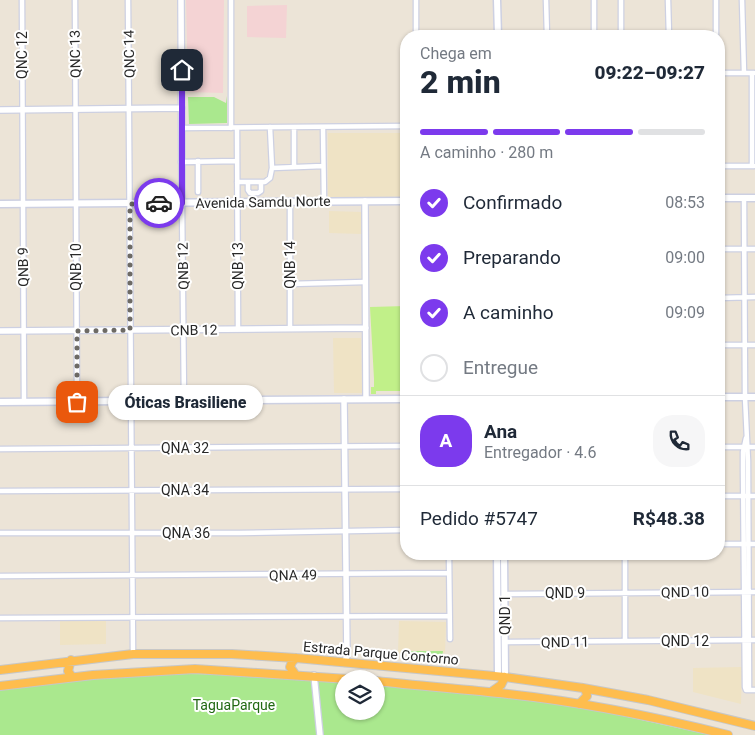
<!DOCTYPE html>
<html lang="pt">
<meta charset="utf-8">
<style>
:root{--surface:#fff;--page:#f6f6f7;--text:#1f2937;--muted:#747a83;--line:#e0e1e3;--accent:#7c3aed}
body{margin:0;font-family:Roboto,sans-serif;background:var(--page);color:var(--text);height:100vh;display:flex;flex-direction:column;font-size:19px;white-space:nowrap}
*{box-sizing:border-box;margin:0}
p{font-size:16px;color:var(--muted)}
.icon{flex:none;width:28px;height:28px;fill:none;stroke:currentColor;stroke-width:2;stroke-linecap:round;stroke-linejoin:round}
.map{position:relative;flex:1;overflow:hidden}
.side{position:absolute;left:400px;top:30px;width:325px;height:530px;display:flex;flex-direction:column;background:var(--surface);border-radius:20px;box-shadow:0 1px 4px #0004}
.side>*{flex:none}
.tools{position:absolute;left:335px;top:670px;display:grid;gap:10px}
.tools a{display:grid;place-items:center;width:50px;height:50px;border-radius:50%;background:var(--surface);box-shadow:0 1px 4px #0004;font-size:25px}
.pin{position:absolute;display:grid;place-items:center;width:42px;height:42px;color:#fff;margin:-21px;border-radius:10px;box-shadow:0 2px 8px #0006}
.courier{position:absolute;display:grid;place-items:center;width:50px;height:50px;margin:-25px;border:4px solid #7c3aed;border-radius:50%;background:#fff;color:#222;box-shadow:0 1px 6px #0007}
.bubble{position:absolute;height:35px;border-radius:18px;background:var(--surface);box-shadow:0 1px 4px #0004;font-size:16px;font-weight:800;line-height:35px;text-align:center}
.overview em{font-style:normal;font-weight:800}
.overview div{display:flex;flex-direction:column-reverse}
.overview{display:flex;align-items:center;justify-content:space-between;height:85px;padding:0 20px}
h1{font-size:32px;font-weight:800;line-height:38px}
.bar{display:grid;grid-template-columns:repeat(4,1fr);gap:8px 5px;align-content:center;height:60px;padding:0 20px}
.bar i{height:6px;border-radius:4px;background:var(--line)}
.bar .current{background:var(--accent)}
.bar p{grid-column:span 4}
.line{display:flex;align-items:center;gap:12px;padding:0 20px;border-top:1px solid var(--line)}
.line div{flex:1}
.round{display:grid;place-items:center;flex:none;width:52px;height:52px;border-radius:20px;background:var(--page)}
ol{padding:0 20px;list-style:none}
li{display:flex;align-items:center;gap:15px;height:55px}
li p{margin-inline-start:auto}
li .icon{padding:5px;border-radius:50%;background:var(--accent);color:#fff;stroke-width:4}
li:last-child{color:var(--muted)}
li i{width:28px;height:28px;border:2px solid var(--line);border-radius:50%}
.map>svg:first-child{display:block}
.education{fill:#efe3c5}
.medical{fill:#f4d3d4}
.green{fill:#aae88e}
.pitch{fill:#c1f089}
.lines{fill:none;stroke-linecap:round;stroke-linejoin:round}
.minor-casing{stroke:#cdd0e2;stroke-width:7}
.tertiary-casing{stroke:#cdd0e2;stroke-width:8}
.secondary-casing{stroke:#cdd0e2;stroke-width:9}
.trunk-casing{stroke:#c7c7c7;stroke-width:10}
.minor{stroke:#fff;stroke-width:4.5}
.tertiary{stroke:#fff;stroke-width:5.5}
.secondary{stroke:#fff;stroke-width:6}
.trunk{stroke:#febd4e;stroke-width:8}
.done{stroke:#6d6a65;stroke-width:5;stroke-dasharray:0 9}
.route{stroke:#7c3aed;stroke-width:6}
.labels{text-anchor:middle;stroke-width:4;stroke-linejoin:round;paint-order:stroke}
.street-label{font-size:14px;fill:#282828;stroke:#fff}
.park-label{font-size:14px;fill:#226913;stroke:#fff}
</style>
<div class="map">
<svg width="755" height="735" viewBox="0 0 755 735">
<rect width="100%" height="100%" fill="#ece4d7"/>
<path class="education" d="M328,133H406V197L328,198Z
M329,211L362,212V234L329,233Z
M333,338H361L362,393H334Z
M60,621H106V644L60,645Z
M399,621L446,622L445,653H398Z
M742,667L741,704L693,692V668Z"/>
<path class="medical" d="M186,0H224L223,93L188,92Z
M287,5L286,38L247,37V6Z"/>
<path class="green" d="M227,96V123L189,124L188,97H214L226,103Z
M408,651H443L442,660L408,658Z
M190,674L257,675L344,683V711H376V685C435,691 495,695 554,703C606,711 658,724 710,735H0V690C63,681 126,674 190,674Z"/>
<path class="pitch" d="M406,306V391H376V394H371V387H374V379L370,307Z"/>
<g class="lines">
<g class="minor-casing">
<path id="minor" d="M22,0L24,402
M75,0L77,402
M128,0L133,654
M231,0V128
M416,0V36
M546,0L547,36
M594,0V36
M621,0V36
M668,0L669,36
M716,0V36
M742,0L744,73
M719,73H754
M323,127L324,202
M182,128L406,126
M237,128L238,329
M198,161V192
M181,162L237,161
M719,166H754
M752,166V73
M294,167V127
M272,168L323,166
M237,182H265L270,178L272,168L270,127
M248,182V190L250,193H258L261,191V182
M744,198L745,397L748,461L749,690
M182,203L184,401
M719,249H755
M290,284L365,282
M719,298L755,297
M290,328V202
M719,345H755
M746,438L743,452V469L745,687L746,690H755
M719,447H755
M0,449L406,446
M0,491L406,489
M719,496H755
M0,533H239L406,530
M719,544H755
M449,554L450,639
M625,554V641
M0,576L449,573
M505,594L755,592
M0,618L449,616
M505,642L755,640"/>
</g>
<g class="tertiary-casing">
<path id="tertiary" d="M181,0L182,203
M0,110L182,108
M365,201L366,399
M0,331L366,328
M344,663L347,656L344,399
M314,675L320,735"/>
</g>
<g class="secondary-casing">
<path id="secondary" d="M497,0L498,36
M719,198H755
M0,204L406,201
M719,397H755
M0,402L406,399
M497,554L498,676
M504,554L505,677"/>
</g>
<g class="trunk-casing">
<path id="trunk" d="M71,660L68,671L72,677
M0,670L133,654H232L296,658L505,677L583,688L648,700L755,726
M295,674L290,667L292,662L296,658
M376,681C420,686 464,689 508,694C582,702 656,717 728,735
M0,686L93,675L195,669L348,679
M491,692L501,685L505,677
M579,704L587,696L586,691L583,688"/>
</g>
<use href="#minor" class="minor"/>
<use href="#tertiary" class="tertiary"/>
<use href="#secondary" class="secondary"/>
<use href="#trunk" class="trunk"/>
</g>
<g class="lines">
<path class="done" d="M77,402V331L130,330V204L159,203"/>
<path class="route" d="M159,203H182V70"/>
</g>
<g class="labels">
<g class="street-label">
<text transform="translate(75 54) rotate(-91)" y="5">QNC 13</text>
<text transform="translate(129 54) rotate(-91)" y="5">QNC 14</text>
<text transform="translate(22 55) rotate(-90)" y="5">QNC 12</text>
<text transform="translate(263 202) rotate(-1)" y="5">Avenida Samdu Norte</text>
<text transform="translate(290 265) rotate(-90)" y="5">QNB 14</text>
<text transform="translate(183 266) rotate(-91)" y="5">QNB 12</text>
<text transform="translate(238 266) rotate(-90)" y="5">QNB 13</text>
<text transform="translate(23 267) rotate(-91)" y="5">QNB 9</text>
<text transform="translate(76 267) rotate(-90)" y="5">QNB 10</text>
<text transform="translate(194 330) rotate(-1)" y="5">CNB 12</text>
<text x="185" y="453">QNA 32</text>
<text x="185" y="495">QNA 34</text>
<text x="186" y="538">QNA 36</text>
<text transform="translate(293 575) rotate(-1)" y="5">QNA 49</text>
<text transform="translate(685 592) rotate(-1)" y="5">QND 10</text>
<text x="565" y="598">QND 9</text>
<text transform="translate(505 615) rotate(-90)" y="5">QND 1</text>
<text x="685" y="646">QND 12</text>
<text transform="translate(565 642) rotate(-1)" y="5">QND 11</text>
<text transform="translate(381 653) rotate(5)" y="5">Estrada Parque Contorno</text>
</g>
<g class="park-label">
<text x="234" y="710">TaguaParque</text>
</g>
</g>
</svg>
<div class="tools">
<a><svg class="icon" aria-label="layers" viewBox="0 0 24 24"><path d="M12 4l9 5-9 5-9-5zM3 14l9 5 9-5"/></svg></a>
</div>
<div class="pin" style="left:77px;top:402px;background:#ea580c"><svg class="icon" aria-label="bag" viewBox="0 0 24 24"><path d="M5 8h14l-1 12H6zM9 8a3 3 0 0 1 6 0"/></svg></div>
<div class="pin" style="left:182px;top:70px;background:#1f2937"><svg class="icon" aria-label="home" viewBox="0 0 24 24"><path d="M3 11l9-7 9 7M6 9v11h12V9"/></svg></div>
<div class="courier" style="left:159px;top:203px"><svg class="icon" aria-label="car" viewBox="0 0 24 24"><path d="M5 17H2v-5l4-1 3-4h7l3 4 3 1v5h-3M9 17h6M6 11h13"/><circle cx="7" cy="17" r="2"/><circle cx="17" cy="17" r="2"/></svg></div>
<div class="bubble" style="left:108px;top:385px;width:155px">Óticas Brasiliene</div>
<section class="side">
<div class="overview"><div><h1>2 min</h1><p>Chega em</p></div><em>09:22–09:27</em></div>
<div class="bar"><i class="current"></i><i class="current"></i><i class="current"></i><i></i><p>A caminho · 280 m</p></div>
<ol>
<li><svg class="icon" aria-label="check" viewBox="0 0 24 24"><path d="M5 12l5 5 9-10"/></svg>Confirmado<p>08:53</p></li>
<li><svg class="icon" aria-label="check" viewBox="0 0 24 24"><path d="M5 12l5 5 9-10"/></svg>Preparando<p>09:00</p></li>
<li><svg class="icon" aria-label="check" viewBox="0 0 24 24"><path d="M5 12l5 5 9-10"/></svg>A caminho<p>09:09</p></li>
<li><i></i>Entregue</li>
</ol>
<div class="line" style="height:90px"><b class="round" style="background:var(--accent);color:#fff">A</b><div><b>Ana</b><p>Entregador · 4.6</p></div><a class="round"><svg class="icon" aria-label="phone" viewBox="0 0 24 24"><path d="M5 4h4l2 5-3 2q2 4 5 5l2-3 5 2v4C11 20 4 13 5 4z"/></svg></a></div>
<div class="line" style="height:65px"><div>Pedido #5747</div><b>R$48.38</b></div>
</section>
</div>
